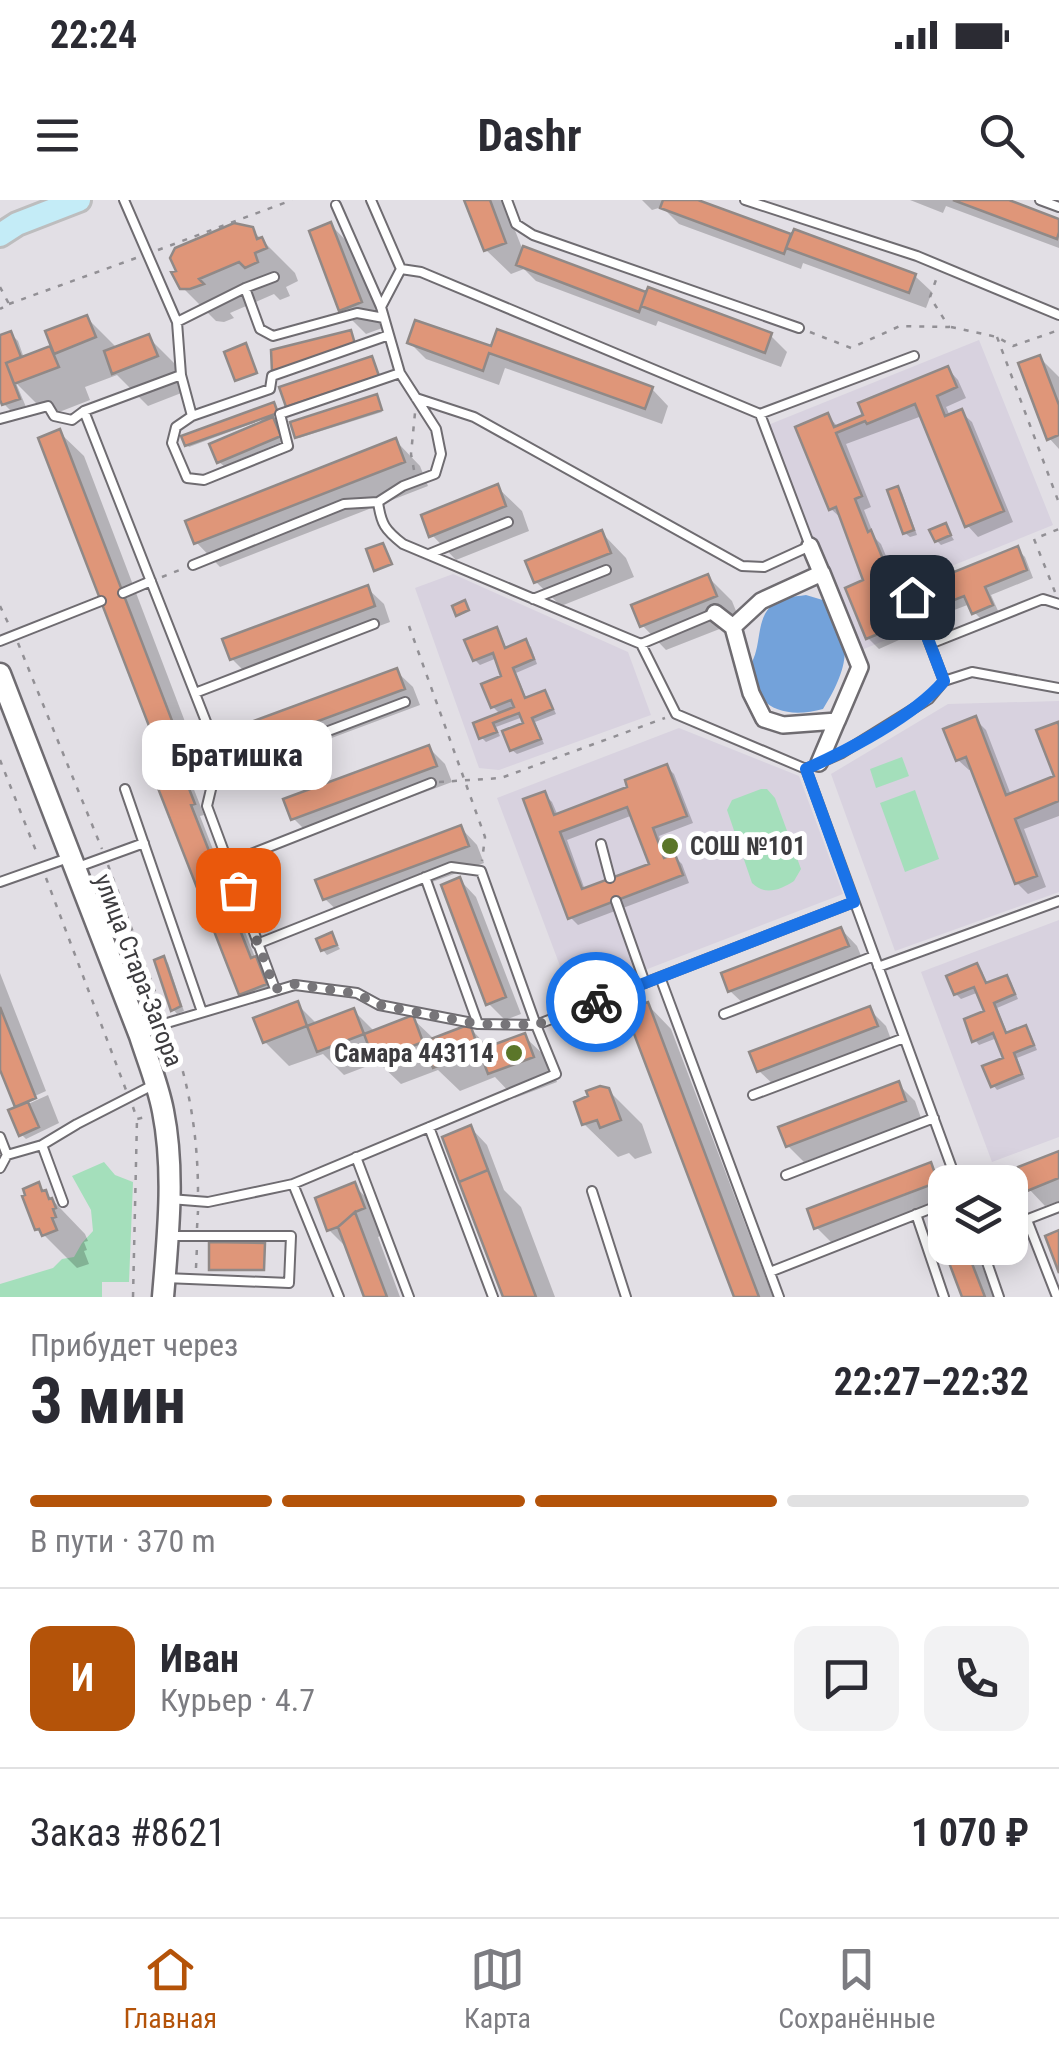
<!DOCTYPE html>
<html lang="ru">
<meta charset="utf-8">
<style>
:root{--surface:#fff;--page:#f2f2f3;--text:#2b2b33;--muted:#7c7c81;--line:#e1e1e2;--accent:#b45309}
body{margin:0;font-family:"Roboto Condensed",sans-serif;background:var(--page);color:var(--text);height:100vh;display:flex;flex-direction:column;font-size:38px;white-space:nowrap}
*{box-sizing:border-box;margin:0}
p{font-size:32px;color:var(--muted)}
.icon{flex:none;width:55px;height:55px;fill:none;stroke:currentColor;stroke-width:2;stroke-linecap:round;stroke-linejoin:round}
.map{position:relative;height:1097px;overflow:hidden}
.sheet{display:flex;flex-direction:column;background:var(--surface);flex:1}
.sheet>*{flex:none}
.tools{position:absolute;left:928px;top:965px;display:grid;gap:20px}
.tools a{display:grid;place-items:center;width:100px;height:100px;border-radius:20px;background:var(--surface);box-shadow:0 5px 25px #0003;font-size:50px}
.pin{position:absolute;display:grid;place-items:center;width:85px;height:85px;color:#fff;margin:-42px;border-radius:20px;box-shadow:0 5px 15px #0006}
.courier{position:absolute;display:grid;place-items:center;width:100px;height:100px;margin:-50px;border:8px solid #1a73e8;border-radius:50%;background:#fff;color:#222;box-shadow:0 2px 12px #0007}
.bubble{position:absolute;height:70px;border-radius:20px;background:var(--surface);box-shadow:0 5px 25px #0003;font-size:32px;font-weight:700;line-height:70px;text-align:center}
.overview em{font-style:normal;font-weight:700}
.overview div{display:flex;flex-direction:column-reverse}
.overview{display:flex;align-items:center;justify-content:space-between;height:170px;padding:0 30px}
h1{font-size:65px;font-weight:700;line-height:75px}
.bar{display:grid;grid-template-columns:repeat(4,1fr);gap:15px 10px;align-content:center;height:120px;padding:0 30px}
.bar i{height:12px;border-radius:8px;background:var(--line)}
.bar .selected{background:var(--accent)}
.bar p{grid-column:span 4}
.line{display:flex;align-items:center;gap:25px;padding:0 30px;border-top:2px solid var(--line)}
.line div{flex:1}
.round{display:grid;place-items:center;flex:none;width:105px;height:105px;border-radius:20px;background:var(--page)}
.status{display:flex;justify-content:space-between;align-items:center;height:70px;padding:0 50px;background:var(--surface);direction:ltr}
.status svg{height:28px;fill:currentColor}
header{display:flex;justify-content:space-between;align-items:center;height:130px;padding:0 30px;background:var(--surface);font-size:45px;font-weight:700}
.menu{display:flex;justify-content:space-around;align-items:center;height:140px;border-top:2px solid var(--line);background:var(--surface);font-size:28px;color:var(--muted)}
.menu a{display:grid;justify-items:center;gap:5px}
.menu .selected{color:var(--accent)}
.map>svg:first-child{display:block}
.built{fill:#d8d2df}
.green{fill:#a4dfbb}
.water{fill:#73a2da}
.shadow{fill:#0003;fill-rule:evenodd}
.building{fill:#df9679;stroke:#908987;stroke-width:2.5;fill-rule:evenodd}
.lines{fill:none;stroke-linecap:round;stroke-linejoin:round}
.lane-casing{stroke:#6f6c71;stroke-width:12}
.street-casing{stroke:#6f6c71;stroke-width:20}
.secondary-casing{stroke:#6f6c71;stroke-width:25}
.primary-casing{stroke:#bdbdbe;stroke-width:28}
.path{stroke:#929095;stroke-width:2.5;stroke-dasharray:5 8;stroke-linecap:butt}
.lane{stroke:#fff;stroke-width:8}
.street{stroke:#fff;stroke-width:15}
.secondary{stroke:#fff;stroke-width:20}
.primary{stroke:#c4ecf7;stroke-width:22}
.done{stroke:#777579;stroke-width:10;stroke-dasharray:0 18}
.route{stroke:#1a73e8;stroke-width:12}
.poi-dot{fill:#5b7629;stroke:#fff;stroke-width:4}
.labels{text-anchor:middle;stroke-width:10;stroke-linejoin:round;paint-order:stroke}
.poi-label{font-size:25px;font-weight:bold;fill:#3d3c3f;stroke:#fff;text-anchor:start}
.street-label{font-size:25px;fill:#3d3c3f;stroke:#fff}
</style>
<div class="status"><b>22:24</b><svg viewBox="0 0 49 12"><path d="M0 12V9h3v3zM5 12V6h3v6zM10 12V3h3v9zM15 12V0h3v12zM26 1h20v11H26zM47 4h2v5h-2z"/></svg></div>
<header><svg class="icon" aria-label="menu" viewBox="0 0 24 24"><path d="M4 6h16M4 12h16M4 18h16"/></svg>Dashr<svg class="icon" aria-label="search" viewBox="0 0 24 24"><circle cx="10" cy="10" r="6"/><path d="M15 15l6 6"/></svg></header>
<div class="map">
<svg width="1059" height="1097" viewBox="0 0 1059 1097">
<rect width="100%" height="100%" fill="#e2dfe5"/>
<path class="built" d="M979,140L1053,325L897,388L913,429L859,451L768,225Z
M453,374L628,452L651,515L499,570L479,568L415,388Z
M1059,501V692L895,751L831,574L948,504Z
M679,528L799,576L843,694L572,798L497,598Z
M1059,720V937L992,962L921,772Z"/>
<path class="green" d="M902,557L909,576L876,588L870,569Z
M761,589H767L775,598L801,669L794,681C780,690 765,696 752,683L727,610L732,600Z
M915,590L939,659L905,672L880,603Z
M104,962L115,975L133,982L129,1082H102V1097H0V1084L53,1068L62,1059L74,1057L82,1043L93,1031L91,1010L72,976Z"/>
<path class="water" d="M806,395L826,401C832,413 839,426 843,439C850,462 835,490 823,509C794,517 762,514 753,481C752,476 750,471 751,466C752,461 755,456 756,451C760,437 759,418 770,407C779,397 793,397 806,395Z"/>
<path class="shadow" d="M467,0H503L522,48L648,95L770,135L787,152L781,167L658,121L656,126L536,81L524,69L511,74L486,50Z
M642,0H690L793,38L915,76L932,92L926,108L803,63L801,69L679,24L662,7L652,10Z
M910,0H1002L1059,21V48L946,6L943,13Z
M331,25L355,50L385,127L366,134L342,110Z
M251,29L295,73L298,81L286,87L290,96L280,100L274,94L230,113L234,118L224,122L216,121L178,83Z
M87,118L118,149L148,137L182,171L189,190L148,206L117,175L85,187L90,200L49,216L16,183L26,207L12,212L4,204L0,193V137L10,133L18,141L24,158L53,147Z
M410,143L493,150L652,189L668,206L662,224L505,168L499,185L426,159Z
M1039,157L1059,177V249L1049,238Z
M373,160L379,177L289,208L288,206Z
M948,169L958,180L966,198L946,207L950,216L961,212L972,222L1013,322L978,337L968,326L922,216L846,244L871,307L864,310L875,338L881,344L901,392L883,400L899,440L879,449L868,438L867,382L842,319L831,309L828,216L838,227L866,216Z
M378,199L382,212L299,238L297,237Z
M274,205L278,214L270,217L278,225L284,241L224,266L219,262L262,225L261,220L189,247L187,245Z
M59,232L84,256L203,569L185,576L191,582L204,615L200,616L256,760L266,769L276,795L252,804L241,794L180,571L161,551Z
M396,241L420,266L428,286L220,367L196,342Z
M497,287L522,311L529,331L456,360L432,335Z
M897,289L902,293L917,335L910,337L905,333Z
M945,326L954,340L941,345L937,341Z
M602,333L626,358L634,377L561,406L536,382Z
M1017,349L1025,357L1033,378L991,395L999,413L982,420L974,412L970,404L936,417L928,409Z
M708,377L732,401L740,421L666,450L642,425Z
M367,388L384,404L390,422L248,475L232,459Z
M496,430L501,435L507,450L526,442L531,447L537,464L516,473L527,500L545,493L549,498L556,514L535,522L544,544L517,554L512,550L526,524L523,517L496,527L500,536L486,542L481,537L476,525L501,515L493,507L505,477L497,458L480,465L475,460Z
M396,471L413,487L420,505L278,558L261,541Z
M975,519L986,530L1011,595L1057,578L1059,527V616L1024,629L1046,687L1028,694L1017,683L973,569L969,570L958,560Z
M429,548L445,564L452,582L310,635L293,618Z
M667,567L674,574L693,623L659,636L667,659L675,657L682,664L689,683L578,725L570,717L544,594L552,602L558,616L630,589ZM633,615L652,665L585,690L567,640Z
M461,628L477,645L484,663L342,715L325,699Z
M460,680L476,697L521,814L505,820L488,803Z
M841,729L857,746L864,763L747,807L730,791Z
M331,735L340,749L327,755L323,750Z
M164,759L168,763L184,811L177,814L173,809Z
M977,766L982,771L987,785L1007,778L1011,782L1018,799L997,808L1008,835L1026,828L1030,833L1037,850L1017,858L1025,879L997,890L993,885L1006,859L997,838L979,845L975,840L987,813L979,792L961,799L956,794Z
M0,773L46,891L26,900V905L48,895L59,923L26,939L21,934L19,908L0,863Z
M297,804L318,825L354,811L375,832L412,818L435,840L469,827L490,849L524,836L549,860L557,882L515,898L495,877L460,891L438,870L401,884L378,862L344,875L323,854L289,866L265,842Z
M647,804L671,829L773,1097H736Z
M869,809L886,826L892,842L776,887L759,871Z
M898,884L915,901L921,918L804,962L788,946Z
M608,890L642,924L652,953L635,959L629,953L618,957L584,924Z
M471,928L487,945L504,990L521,1007L555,1097H506Z
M1059,954V1001L1045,1006L1029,989Z
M930,965L947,982H945V1002L833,1044L816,1027Z
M38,985L85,1034L88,1041L84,1042L87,1050L84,1051L89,1064L77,1068L38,1029Z
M354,985L378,1010L387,1033L378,1037L400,1097H367L348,1049L329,1030Z
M946,1048H975L994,1097H965Z"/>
<path class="building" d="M464,0H490L506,43L484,51Z
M663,0H698L791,34L784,54L660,8Z
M953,0H1009L1059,19V32L1057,39Z
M331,22L362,102L339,111L309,31Z
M234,23L253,27L257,39L262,37L267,48L255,53L258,62L245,68L239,62L199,79L204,84L190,89H180L171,72L176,71L170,58L175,48Z
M794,29L916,74L909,93L786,48Z
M523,46L646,92L639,112L516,65Z
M648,87L772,133L765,153L641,106Z
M87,115L96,137L54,154L45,131Z
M415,120L491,146L497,129L653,187L645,209L489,153L483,171L407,143Z
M351,130L355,144L272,172L271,150Z
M11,131L21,157L6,163L20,199L2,205L0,200V135Z
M149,134L158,156L112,174L104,151Z
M246,143L257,173L235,181L224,152Z
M50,146L59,167L14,184L6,163Z
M1040,155L1059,205V235L1047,240L1018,163Z
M372,156L379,176L286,207L279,187Z
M948,166L957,187L937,196L945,216L962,209L1004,311L965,327L915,204L867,224L865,221L836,233L862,296L855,299L868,332L871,330L892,381L873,389L890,429L866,439L845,388L863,380L836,307L829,310L795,227L828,213L834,227L863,215L858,203Z
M377,194L382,210L295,238L290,222Z
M274,202L278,213L185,246L181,236Z
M273,217L281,236L217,263L209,244Z
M60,229L181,544L159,552L38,238Z
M396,238L405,262L194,344L185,321Z
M498,284L506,306L429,337L421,315Z
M898,286L914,330L903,334L887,290Z
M946,323L951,335L935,342L929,330Z
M602,330L611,353L534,383L525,361Z
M383,343L392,364L374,371L366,349Z
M1018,346L1027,370L985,387L993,405L972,414L964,396L926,411L917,387Z
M708,374L717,396L640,427L631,405Z
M368,385L375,406L230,460L222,439Z
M465,400L469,410L456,416L452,406Z
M497,427L505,448L526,439L534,459L513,468L525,498L545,490L553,509L532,518L541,539L510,551L502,531L523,523L519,513L493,523L497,532L479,539L473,523L514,507L511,500L491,508L481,484L501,476L493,453L473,461L464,440Z
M397,468L405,489L259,543L251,522Z
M976,516L1006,595L1054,576L1036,530L1058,522L1059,526V601L1015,619L1037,676L1015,684L966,557L956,561L943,529Z
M429,545L437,566L291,620L283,599Z
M667,564L687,616L653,628L664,658L675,654L683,675L568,719L523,599L545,591L554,615L627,587L625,580ZM627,607L649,664L582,689L560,632Z
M181,568L195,604L191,605L251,758L256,756L267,784L239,795L154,578Z
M461,625L469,646L323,700L315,680Z
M460,677L506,797L486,805L441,685Z
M841,727L849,746L728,792L721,773Z
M332,732L337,745L321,751L316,739Z
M164,756L181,806L171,811L154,760Z
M977,763L986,783L1007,775L1015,794L994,803L1006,833L1026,825L1034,845L1014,853L1022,874L991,887L982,866L1003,858L993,833L972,842L964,819L984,811L974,787L954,795L946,776Z
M298,801L307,826L263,843L253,818Z
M648,802L759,1097H734L625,810Z
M870,806L878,826L757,872L749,852Z
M0,807L36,898L15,907L0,870Z
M354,808L364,834L317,852L307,826Z
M413,815L423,842L374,861L364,834Z
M470,824L479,850L433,868L423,842Z
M525,833L534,857L488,874L479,850Z
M899,881L906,901L786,947L778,927Z
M600,886L609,888L621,920L600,928L597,920L582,925L574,902L588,896L586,891Z
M28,902L39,927L19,936L8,910Z
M471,925L488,970L459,982L442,937Z
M1059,951V978L1027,991L1018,967Z
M931,962L938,982L814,1029L807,1009Z
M488,970L536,1097H503L459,982Z
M39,982L42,991L46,990L49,999L52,998L56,1008L53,1009L56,1017L52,1018L57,1030L42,1036L39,1029L35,1030L22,996L25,995L23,989Z
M355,982L365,1008L355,1012L338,1027L327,1031L315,998Z
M945,1010V1048H966L985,1097H962L931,1015Z
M355,1012L387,1097H364L338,1027Z
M1059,1030V1073L1045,1036Z
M209,1042L265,1043L264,1070H209Z"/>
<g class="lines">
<g class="lane-casing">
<path id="lane" d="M124,0L177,122L181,175L84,211L225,570L212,585L207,606L275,789
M371,0L401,69L421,72L760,214L914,156
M507,0L516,24L533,35L799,128
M745,0L917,56L1059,115
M1040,0L1059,7
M245,88L260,129L273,136L357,113L384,118
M381,107L401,69
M177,122L245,88L274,77
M389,135L272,176L270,189L192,216L176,227L172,243L187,278L204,280L288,246L280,214L400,173
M181,175L192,216
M416,198L474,217L742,366L764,367L810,346L760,214
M0,219L48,206L54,216L72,220L84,211
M378,302C381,324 385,330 403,344L641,444L676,514L806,569L842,553L929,499L944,481L972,472L1059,488
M429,354L508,322
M193,365L344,304L378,302L403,286L435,274L441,254L436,229L400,173L381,107L336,5
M123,393L151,381
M912,397L944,481
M533,399L606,370
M0,441L101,401
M641,444L715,413
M930,444L1043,399L1059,404
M195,493L374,424
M806,569L957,982
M225,570L405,502
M125,589L202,812
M601,644L610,678
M228,663L431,583
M78,667L144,643
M425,677L478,824
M0,682L71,657
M616,701L645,783
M878,767L1059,701
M660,777L779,1097
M724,814L874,756
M144,834L167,823L295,785L357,793L379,805L478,824L536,825L854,702
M753,895L904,838
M429,927L493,1097
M0,937L7,955
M42,945L63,1002
M356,957L409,1097
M0,968L7,955L42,945L77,924L155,884
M786,975L934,918
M293,984L339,1097
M592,991L626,1097
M170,999L208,1002L293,984L556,874L536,825L481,671L451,667L257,744
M916,1014L944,1097
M1027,1020L1057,1097
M1010,1026L1059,1007
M982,1048L999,1097
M770,1072L945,1003
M165,1078L289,1083L291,1036H172"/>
</g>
<g class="street-casing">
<path id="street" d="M810,346L824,379
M822,373L860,467L837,521L783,525L764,519L751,493L733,427L761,401Z
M715,413L733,427
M819,563L839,516"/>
</g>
<g class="secondary-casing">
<path id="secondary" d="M0,474L140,836C148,861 158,885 163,911C175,971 168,1036 163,1097"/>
</g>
<g class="primary-casing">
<path id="primary" d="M0,35L17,24L79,0"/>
</g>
<path class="path" d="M158,50L292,0
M0,87L9,104L0,109
M9,104L136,58
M951,127L997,137L1013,146L1059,130
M810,132L851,148L900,126L949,127L930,97L938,74
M997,137L1059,303
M414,270L411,254L415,213
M162,377L182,369
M1055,392L1034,339L1059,329
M0,406L10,427
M409,426L485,637L482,661
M18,443L102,649
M0,560L38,656
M439,582L501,578L665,518
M108,665L163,813
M46,678L126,890
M171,834C190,885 198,939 198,993
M133,907L137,919L146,917
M197,1028L198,1011
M196,1068L197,1046
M133,1097L137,919"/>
<use href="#lane" class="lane"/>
<use href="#street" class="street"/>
<use href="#secondary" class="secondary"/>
<use href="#primary" class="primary"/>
</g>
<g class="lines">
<path class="done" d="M238,690L275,789L294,784L357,794L379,805L478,824L536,825L596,802"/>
<path class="route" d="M596,802L854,702L806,569C849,550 914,516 944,481L912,397"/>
</g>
<g class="poi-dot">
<circle cx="670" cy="646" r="10"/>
<circle cx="514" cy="853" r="10"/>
</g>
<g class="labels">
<g class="poi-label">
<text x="690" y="655">СОШ №101</text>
<text x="494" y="862" text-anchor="end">Самара 443114</text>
</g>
<g class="street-label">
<text transform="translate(139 770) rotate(69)" y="9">улица Стара-Загора</text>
</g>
</g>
</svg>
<div class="tools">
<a><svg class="icon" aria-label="layers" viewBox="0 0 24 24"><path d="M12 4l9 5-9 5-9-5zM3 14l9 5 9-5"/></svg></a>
</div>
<div class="pin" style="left:238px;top:690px;background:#ea580c"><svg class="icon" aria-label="bag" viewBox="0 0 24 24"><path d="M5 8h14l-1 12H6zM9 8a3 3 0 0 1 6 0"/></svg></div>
<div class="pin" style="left:912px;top:397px;background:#1f2937"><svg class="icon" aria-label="home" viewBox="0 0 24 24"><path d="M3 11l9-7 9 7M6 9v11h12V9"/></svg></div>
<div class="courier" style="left:596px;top:802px"><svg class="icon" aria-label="bike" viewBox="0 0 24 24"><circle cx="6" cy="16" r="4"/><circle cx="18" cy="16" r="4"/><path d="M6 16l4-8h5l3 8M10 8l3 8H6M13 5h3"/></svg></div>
<div class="bubble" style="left:142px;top:520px;width:190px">Братишка</div>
</div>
<section class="sheet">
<div class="overview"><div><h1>3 мин</h1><p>Прибудет через</p></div><em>22:27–22:32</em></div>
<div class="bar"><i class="selected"></i><i class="selected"></i><i class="selected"></i><i></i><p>В пути · 370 m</p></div>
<div class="line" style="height:180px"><b class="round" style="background:var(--accent);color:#fff">И</b><div><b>Иван</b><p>Курьер · 4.7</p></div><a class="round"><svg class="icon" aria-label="chat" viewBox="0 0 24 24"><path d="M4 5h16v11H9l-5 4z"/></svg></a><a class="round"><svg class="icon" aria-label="phone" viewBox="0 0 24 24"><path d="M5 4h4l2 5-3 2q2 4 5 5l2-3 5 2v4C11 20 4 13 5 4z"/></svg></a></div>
<div class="line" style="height:130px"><div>Заказ #8621</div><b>1 070 ₽</b></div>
</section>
<nav class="menu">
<a class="selected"><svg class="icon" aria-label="home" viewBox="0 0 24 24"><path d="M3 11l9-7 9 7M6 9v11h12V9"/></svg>Главная</a>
<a><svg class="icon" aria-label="map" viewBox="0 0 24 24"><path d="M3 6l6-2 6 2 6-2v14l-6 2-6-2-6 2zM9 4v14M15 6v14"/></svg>Карта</a>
<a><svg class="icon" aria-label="saved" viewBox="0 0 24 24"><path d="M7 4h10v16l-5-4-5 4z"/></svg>Сохранённые</a>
</nav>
